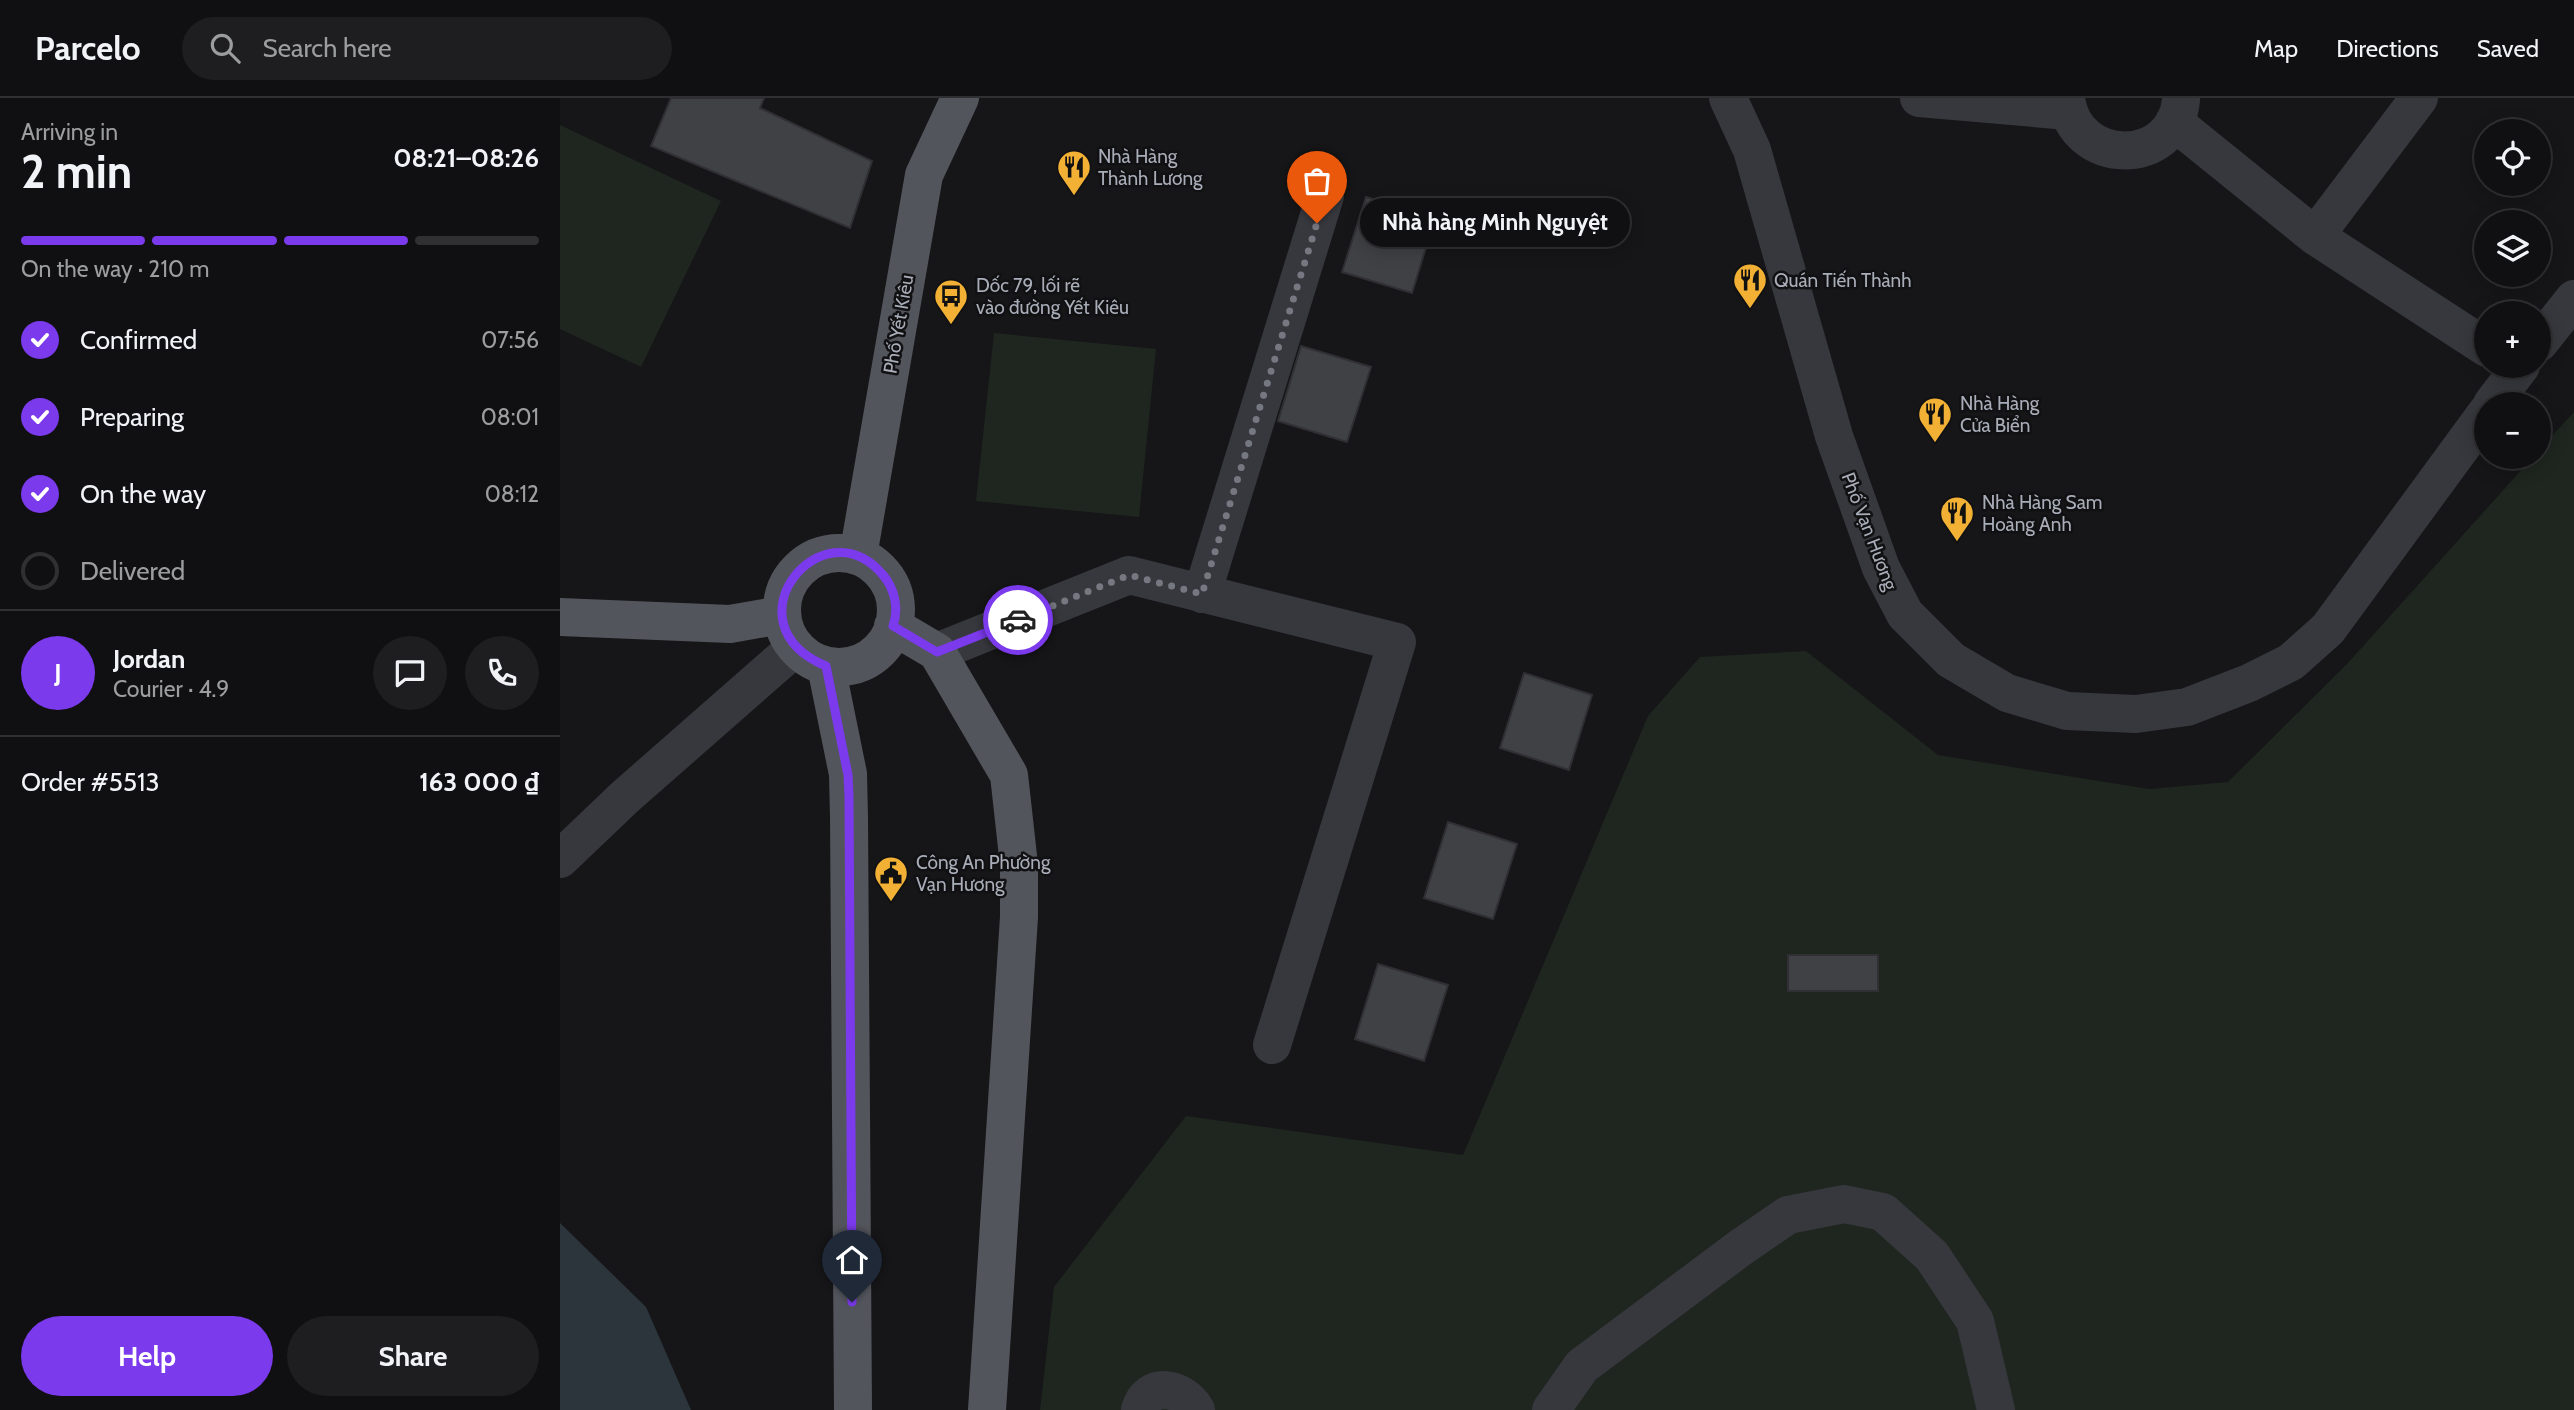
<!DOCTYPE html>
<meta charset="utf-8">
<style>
:root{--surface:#101012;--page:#1e1e20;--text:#f1f3f6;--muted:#9c9d9f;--line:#303032;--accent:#7c3aed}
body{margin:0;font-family:Cabin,sans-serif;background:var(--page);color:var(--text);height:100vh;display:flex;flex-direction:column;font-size:26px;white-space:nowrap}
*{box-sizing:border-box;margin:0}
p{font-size:23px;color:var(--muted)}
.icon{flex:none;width:38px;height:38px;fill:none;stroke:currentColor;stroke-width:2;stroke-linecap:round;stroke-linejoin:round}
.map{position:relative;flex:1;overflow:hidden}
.panel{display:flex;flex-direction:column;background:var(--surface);width:560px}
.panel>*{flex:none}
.controls{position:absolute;left:1914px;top:21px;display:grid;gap:14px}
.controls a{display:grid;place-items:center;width:77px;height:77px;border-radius:50%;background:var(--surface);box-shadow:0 4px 18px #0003,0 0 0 2px var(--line);font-size:35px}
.pin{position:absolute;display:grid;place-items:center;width:60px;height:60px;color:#fff;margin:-72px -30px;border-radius:50% 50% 50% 0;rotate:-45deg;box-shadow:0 0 7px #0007}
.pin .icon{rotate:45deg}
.courier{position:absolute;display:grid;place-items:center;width:70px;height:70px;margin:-35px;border:5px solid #7c3aed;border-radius:50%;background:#fff;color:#222;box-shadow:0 2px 9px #0007}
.bubble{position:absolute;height:49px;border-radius:24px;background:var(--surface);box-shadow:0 4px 18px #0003,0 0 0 2px var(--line);font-size:23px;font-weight:800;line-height:49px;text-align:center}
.summary em{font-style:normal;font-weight:800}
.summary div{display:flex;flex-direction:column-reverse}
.summary{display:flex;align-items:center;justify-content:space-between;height:119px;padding:0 21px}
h1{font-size:46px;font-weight:800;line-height:52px}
.bar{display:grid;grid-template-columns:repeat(4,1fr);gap:10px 7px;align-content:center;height:84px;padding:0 21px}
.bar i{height:9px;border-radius:5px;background:var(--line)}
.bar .on{background:var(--accent)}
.bar p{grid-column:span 4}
.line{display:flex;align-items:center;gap:18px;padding:0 21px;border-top:2px solid var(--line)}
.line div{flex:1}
.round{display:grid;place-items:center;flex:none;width:74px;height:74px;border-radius:37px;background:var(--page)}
ol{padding:0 21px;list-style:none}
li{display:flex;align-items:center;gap:21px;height:77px}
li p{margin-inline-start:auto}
li .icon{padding:7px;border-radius:50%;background:var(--accent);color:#fff;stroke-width:4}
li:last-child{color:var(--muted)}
li i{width:38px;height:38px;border:4px solid var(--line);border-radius:50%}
.button{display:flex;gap:14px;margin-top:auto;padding:14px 21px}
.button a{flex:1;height:80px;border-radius:42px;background:var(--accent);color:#fff;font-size:28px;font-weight:800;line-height:80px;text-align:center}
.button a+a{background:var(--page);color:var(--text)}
header{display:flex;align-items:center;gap:42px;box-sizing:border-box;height:98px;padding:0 35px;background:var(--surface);border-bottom:2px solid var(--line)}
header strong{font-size:33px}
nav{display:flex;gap:38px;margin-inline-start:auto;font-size:24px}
.search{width:490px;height:63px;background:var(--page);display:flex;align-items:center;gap:18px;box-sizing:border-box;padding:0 24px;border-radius:38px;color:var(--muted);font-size:26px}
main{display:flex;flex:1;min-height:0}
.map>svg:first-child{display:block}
.green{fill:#1e261f}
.water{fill:#2c353c}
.building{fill:#404145;stroke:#303034;stroke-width:2}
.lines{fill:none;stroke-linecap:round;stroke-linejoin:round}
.minor{stroke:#37383d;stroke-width:38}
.major{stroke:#53555c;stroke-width:38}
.done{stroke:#757880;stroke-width:7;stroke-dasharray:0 12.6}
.route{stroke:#7c3aed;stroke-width:9}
.labels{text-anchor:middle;stroke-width:5;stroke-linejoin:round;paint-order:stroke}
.poi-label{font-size:19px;fill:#a8adb8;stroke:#111113;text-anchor:start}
.street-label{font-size:19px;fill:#a8adb8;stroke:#111113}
</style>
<header>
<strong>Parcelo</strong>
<div class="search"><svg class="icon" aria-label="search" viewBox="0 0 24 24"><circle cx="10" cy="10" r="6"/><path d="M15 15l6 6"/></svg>Search here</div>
<nav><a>Map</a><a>Directions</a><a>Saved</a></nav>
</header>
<main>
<section class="panel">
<div class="summary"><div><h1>2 min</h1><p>Arriving in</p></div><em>08:21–08:26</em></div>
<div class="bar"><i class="on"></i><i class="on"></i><i class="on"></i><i></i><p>On the way · 210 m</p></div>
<ol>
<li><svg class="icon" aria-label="check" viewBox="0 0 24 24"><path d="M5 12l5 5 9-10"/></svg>Confirmed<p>07:56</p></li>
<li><svg class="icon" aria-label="check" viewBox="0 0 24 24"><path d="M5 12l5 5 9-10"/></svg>Preparing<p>08:01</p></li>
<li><svg class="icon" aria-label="check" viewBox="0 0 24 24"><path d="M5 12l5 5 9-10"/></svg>On the way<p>08:12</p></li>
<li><i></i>Delivered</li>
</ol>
<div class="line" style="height:126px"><b class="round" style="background:var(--accent);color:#fff">J</b><div><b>Jordan</b><p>Courier · 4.9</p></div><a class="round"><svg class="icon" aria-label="chat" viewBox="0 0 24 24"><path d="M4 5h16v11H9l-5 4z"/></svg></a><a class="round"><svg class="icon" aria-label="phone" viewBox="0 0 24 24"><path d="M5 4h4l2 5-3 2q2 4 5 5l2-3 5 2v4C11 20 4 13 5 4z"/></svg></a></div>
<div class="line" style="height:91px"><div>Order #5513</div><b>163 000 ₫</b></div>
<div class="button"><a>Help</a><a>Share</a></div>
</section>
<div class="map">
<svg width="2014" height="1312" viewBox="0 0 2014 1312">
<rect width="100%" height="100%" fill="#161618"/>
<path class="green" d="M0,27L161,103L81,269L0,231Z
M434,235L596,251L579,419L416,403Z
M2014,314V1312H480L494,1189L626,1018L903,1057L1088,618L1140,559L1246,553L1378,657L1589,691L1668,684L1787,566L1973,359H1979V352Z"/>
<path class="water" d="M0,1125L86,1209L131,1312H0Z"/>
<path class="building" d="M111,0H204L200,10L312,63L290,130L91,48Z
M806,99L875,120L852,195L782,174Z
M741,248L811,269L787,344L718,323Z
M964,575L1032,597L1009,672L940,650Z
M888,724L957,746L933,821L864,800Z
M1228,857H1318V893H1228Z
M818,866L888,887L864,963L795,941Z"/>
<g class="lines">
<path class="minor" d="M1168,0L1192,52L1274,338L1321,470L1345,516L1391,562L1447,595L1507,613L1576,616L1627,609L1689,585L1731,564L1768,531L1927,314
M1359,0L1508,13
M1506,0C1514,69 1614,70 1621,2
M1614,24L1755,138L1927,250
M1755,138L1859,0
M1979,245L2014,201
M1932,306L1961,268
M642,496L765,98
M377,554L569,477L837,544L712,947
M0,761L65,699L236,549
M580,1312C588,1282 623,1289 636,1312
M991,1312L1022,1268L1180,1150L1228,1117L1284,1106L1323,1114L1372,1158L1415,1223L1436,1312"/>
<path class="major" d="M222 512a57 57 0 1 1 114 0a57 57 0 1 1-114 0Z
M298,458L364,77L400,0
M0,519L170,526L221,517
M333,528L377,554L449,677L459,767V819L427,1312
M266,568L288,676L289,719L293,1312"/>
</g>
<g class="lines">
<path class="done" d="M458,522L569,477L642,496L757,125"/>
<path class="route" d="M292,1204L289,698L288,677L266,568C164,525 263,405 323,477C335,491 339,511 333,528L377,554L458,522"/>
</g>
<defs>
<g id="restaurant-pin" transform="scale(1.75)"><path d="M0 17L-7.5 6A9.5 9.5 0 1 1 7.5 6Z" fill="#f2b134" stroke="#111113"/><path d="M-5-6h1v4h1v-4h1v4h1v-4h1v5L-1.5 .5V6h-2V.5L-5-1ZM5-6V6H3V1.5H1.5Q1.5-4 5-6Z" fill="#111"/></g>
<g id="bus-pin" transform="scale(1.75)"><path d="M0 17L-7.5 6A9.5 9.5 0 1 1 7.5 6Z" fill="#f2b134" stroke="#111113"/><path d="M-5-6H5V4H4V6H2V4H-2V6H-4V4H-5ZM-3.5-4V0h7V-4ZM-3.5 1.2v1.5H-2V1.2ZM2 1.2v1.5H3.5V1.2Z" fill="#111"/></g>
<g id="civic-pin" transform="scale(1.75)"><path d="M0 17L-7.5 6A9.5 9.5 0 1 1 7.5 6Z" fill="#f2b134" stroke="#111113"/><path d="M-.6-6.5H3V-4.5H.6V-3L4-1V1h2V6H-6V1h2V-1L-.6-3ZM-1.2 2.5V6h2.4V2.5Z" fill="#111"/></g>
</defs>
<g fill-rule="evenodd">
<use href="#restaurant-pin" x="514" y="69"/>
<use href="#restaurant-pin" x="1190" y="182"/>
<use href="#bus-pin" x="391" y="198"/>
<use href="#restaurant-pin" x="1375" y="316"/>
<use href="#restaurant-pin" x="1397" y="415"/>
<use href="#civic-pin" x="331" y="775"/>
</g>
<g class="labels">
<g class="poi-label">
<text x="538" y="65">Nhà Hàng<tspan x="538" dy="22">Thành Lương</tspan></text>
<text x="1214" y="189">Quán Tiến Thành</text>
<text x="416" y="194">Dốc 79, lối rẽ<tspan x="416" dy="22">vào đường Yết Kiêu</tspan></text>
<text x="1400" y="312">Nhà Hàng<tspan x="1400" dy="22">Cửa Biển</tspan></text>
<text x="1422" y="411">Nhà Hàng Sam<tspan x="1422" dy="22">Hoàng Anh</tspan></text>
<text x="356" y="771">Công An Phường<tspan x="356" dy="22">Vạn Hương</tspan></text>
</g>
<g class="street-label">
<text transform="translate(338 226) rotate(-80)" y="7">Phố Yết Kiêu</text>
<text transform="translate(1310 433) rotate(69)" y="7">Phố Vạn Hương</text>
</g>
</g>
</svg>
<div class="controls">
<a><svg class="icon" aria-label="locate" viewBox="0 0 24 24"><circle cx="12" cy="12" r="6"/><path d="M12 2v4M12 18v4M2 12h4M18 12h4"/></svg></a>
<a><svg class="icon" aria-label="layers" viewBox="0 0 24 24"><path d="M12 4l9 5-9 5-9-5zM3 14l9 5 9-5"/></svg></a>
<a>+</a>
<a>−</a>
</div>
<div class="pin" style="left:757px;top:125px;background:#ea580c"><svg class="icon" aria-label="bag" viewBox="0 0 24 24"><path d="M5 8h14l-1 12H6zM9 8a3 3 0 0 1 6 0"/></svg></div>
<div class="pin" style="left:292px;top:1204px;background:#1f2937"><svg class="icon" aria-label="home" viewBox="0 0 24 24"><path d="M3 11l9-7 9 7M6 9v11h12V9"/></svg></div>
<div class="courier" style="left:458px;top:522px"><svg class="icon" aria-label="car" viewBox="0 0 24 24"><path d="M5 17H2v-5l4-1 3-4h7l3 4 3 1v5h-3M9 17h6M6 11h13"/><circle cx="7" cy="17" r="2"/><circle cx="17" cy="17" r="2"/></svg></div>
<div class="bubble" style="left:800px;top:100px;width:270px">Nhà hàng Minh Nguyệt</div>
</div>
</main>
